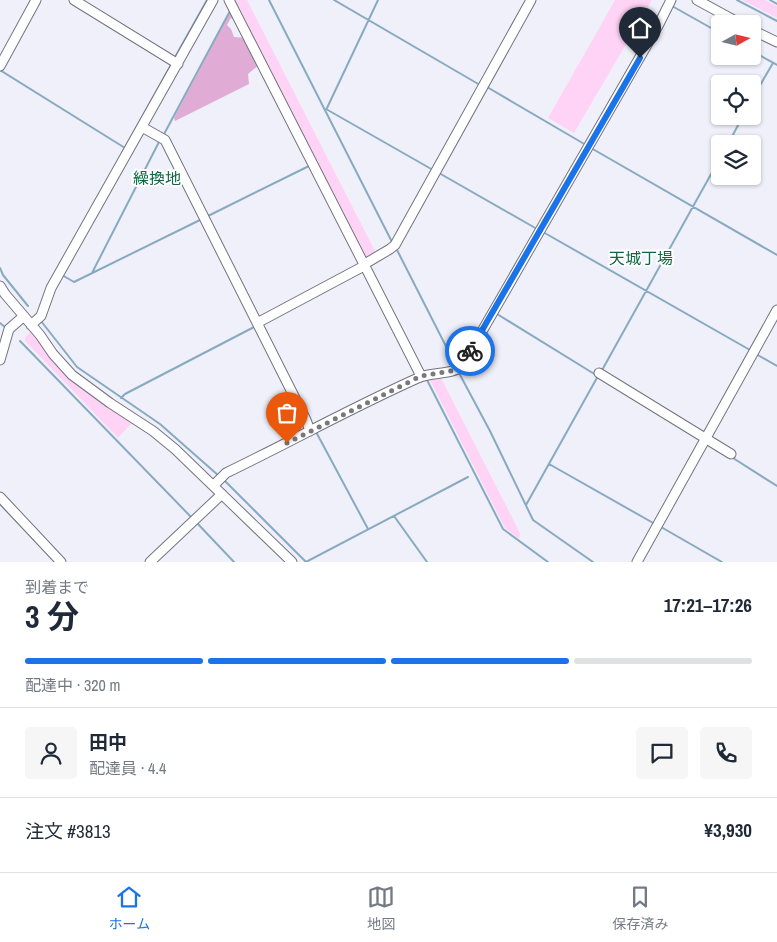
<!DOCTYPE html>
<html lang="ja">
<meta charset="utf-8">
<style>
:root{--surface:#fff;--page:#f6f6f7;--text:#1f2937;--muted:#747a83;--line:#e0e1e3;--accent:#1a73e8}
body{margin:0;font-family:"Archivo Narrow","Noto Sans JP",sans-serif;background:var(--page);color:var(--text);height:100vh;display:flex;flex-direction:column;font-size:19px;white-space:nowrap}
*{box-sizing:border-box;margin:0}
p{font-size:16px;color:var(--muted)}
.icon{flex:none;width:28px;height:28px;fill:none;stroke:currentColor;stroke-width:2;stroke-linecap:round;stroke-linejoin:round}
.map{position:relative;height:562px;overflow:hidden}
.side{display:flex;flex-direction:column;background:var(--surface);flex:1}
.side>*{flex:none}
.needle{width:32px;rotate:82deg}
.buttons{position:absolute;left:711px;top:15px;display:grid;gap:10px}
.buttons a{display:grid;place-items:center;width:50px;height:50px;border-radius:5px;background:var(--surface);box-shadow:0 1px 4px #0004;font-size:25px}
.pin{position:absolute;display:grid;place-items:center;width:42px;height:42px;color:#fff;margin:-51px -21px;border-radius:50% 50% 50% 0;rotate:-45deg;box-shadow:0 0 5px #0007}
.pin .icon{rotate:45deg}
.courier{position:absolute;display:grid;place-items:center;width:50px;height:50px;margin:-25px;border:4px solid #1a73e8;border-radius:50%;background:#fff;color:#222;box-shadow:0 1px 6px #0007}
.summary em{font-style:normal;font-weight:700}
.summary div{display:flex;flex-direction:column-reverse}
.summary{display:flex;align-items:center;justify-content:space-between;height:85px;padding:0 25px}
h1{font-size:32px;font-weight:700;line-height:38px}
.bar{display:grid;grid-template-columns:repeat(4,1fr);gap:8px 5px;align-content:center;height:60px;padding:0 25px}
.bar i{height:6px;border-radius:4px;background:var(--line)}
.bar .active{background:var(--accent)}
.bar p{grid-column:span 4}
.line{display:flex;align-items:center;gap:12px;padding:0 25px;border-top:1px solid var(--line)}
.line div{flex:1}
.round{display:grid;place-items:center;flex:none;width:52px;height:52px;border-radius:5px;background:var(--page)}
.tab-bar{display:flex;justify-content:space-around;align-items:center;height:70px;border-top:1px solid var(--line);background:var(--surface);font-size:14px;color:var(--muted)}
.tab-bar a{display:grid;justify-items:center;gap:2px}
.tab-bar .active{color:var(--accent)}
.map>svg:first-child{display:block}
.green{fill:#ffd3f5}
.forest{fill:#e0acd5}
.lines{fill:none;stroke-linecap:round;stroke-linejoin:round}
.stream{stroke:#88aac0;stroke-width:2}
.minor-casing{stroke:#74747e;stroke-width:11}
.minor{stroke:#fff;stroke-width:9}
.done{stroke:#78787e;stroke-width:5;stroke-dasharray:0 9}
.route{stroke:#1a73e8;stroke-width:6}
.labels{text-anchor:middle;stroke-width:4;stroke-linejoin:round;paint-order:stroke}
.neighbourhood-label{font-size:16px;fill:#0c6742;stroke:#fff}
</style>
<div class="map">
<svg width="777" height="562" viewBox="0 0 777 562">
<rect width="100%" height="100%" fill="#f0f0fb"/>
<path class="green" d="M236,0H247L377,255L367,260L239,11Z
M615,0H652L574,133L548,118Z
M742,0H765L777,6V18Z
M32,330L52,356L133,422L118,438L25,341V338Z
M440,376L519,531L520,535L519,539L505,528L429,378Z"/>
<path class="forest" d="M230,12H232L236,21L231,18L227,25L231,29L234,37L247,38L260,64L248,74L249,84L175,121L174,118Z"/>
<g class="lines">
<path class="stream" d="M234,0L237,6
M269,0L392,242
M334,0L480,85
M737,0L777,21
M770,0L777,4
M672,6L720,33
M752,51L777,65
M174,59L207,0
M0,70L125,148
M487,87L586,145
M752,99L773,63
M327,108L378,0
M325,110L326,109L433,170
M163,136L230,11
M728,144L743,116
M591,148L777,255
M122,153L172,63
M439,173L537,229
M208,216L311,165
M543,232L750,350
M396,248L456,366
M0,268L3,275L28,306
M92,273L160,140
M62,275L74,282L202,219
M497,314L596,375
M41,321L77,367L160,424L219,476
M0,323L6,328
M20,341L193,519
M756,354L777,366
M601,372L720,158
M459,373L490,431L533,520L593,562
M426,378L503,529L548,562
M121,398L125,394L256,326
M315,430L368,529
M733,458L777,486
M549,464L655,524
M223,479L306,562
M0,504L55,562
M526,505L598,376
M394,516L427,562
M196,522L234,562
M661,527L722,562
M306,562L468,477"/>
<g class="minor-casing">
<path id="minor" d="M74,0L178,64
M229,0L421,376
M697,0L741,24
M752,30L777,42
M0,66L36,0
M142,127L165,140L306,420L310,431
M363,265L390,249L395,245L531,0
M0,286L5,294L40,335L53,354L72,375L110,403L153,431L175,449L292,562
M257,323L364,266
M31,325L41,316L51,288L213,0
M0,360L9,329L24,316
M599,373L731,454
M214,485L226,473C290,442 353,407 418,378C432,371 450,376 462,366L659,24L671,0
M0,497L61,562
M150,562L222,494
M637,562L777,310"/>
</g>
<use href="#minor" class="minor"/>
</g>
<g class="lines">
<path class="done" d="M287,443L421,376L456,370L462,366L470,351"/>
<path class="route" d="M470,351L640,58"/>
</g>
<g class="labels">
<g class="neighbourhood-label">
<text x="157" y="184">繰換地</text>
<text x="641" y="264">天城丁場</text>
</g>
</g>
</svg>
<div class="buttons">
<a><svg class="needle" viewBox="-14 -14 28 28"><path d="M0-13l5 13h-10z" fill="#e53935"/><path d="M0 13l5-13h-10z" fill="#747a83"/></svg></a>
<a><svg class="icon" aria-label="locate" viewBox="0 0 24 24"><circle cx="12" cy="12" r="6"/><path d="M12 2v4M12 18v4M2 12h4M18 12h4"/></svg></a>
<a><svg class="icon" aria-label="layers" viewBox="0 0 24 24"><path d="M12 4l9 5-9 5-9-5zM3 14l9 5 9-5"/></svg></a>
</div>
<div class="pin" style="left:287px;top:443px;background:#ea580c"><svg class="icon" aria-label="bag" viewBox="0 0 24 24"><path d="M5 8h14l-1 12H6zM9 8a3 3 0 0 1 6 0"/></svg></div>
<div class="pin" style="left:640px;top:58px;background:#1f2937"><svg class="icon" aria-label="home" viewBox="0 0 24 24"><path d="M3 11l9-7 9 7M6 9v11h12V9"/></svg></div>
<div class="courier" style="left:470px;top:351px"><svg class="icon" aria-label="bike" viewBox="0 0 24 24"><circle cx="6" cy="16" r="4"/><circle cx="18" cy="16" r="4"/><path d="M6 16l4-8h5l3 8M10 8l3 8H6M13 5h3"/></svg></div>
</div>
<section class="side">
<div class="summary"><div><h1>3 分</h1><p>到着まで</p></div><em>17:21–17:26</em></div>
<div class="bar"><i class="active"></i><i class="active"></i><i class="active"></i><i></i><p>配達中 · 320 m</p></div>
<div class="line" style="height:90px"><a class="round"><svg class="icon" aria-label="person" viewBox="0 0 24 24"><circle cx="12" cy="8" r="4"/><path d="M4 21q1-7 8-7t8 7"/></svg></a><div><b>田中</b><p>配達員 · 4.4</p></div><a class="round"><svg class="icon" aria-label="chat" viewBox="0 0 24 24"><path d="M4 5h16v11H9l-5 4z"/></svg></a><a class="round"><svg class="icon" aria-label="phone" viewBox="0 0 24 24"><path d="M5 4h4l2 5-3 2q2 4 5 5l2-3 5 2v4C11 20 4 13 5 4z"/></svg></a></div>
<div class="line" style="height:65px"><div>注文 #3813</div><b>¥3,930</b></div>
</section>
<nav class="tab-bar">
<a class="active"><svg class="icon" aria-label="home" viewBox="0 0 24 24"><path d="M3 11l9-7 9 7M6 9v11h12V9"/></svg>ホーム</a>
<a><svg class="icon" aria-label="map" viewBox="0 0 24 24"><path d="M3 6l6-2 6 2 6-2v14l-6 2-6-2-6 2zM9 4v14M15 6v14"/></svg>地図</a>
<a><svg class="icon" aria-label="saved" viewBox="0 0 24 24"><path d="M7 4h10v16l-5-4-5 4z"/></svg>保存済み</a>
</nav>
